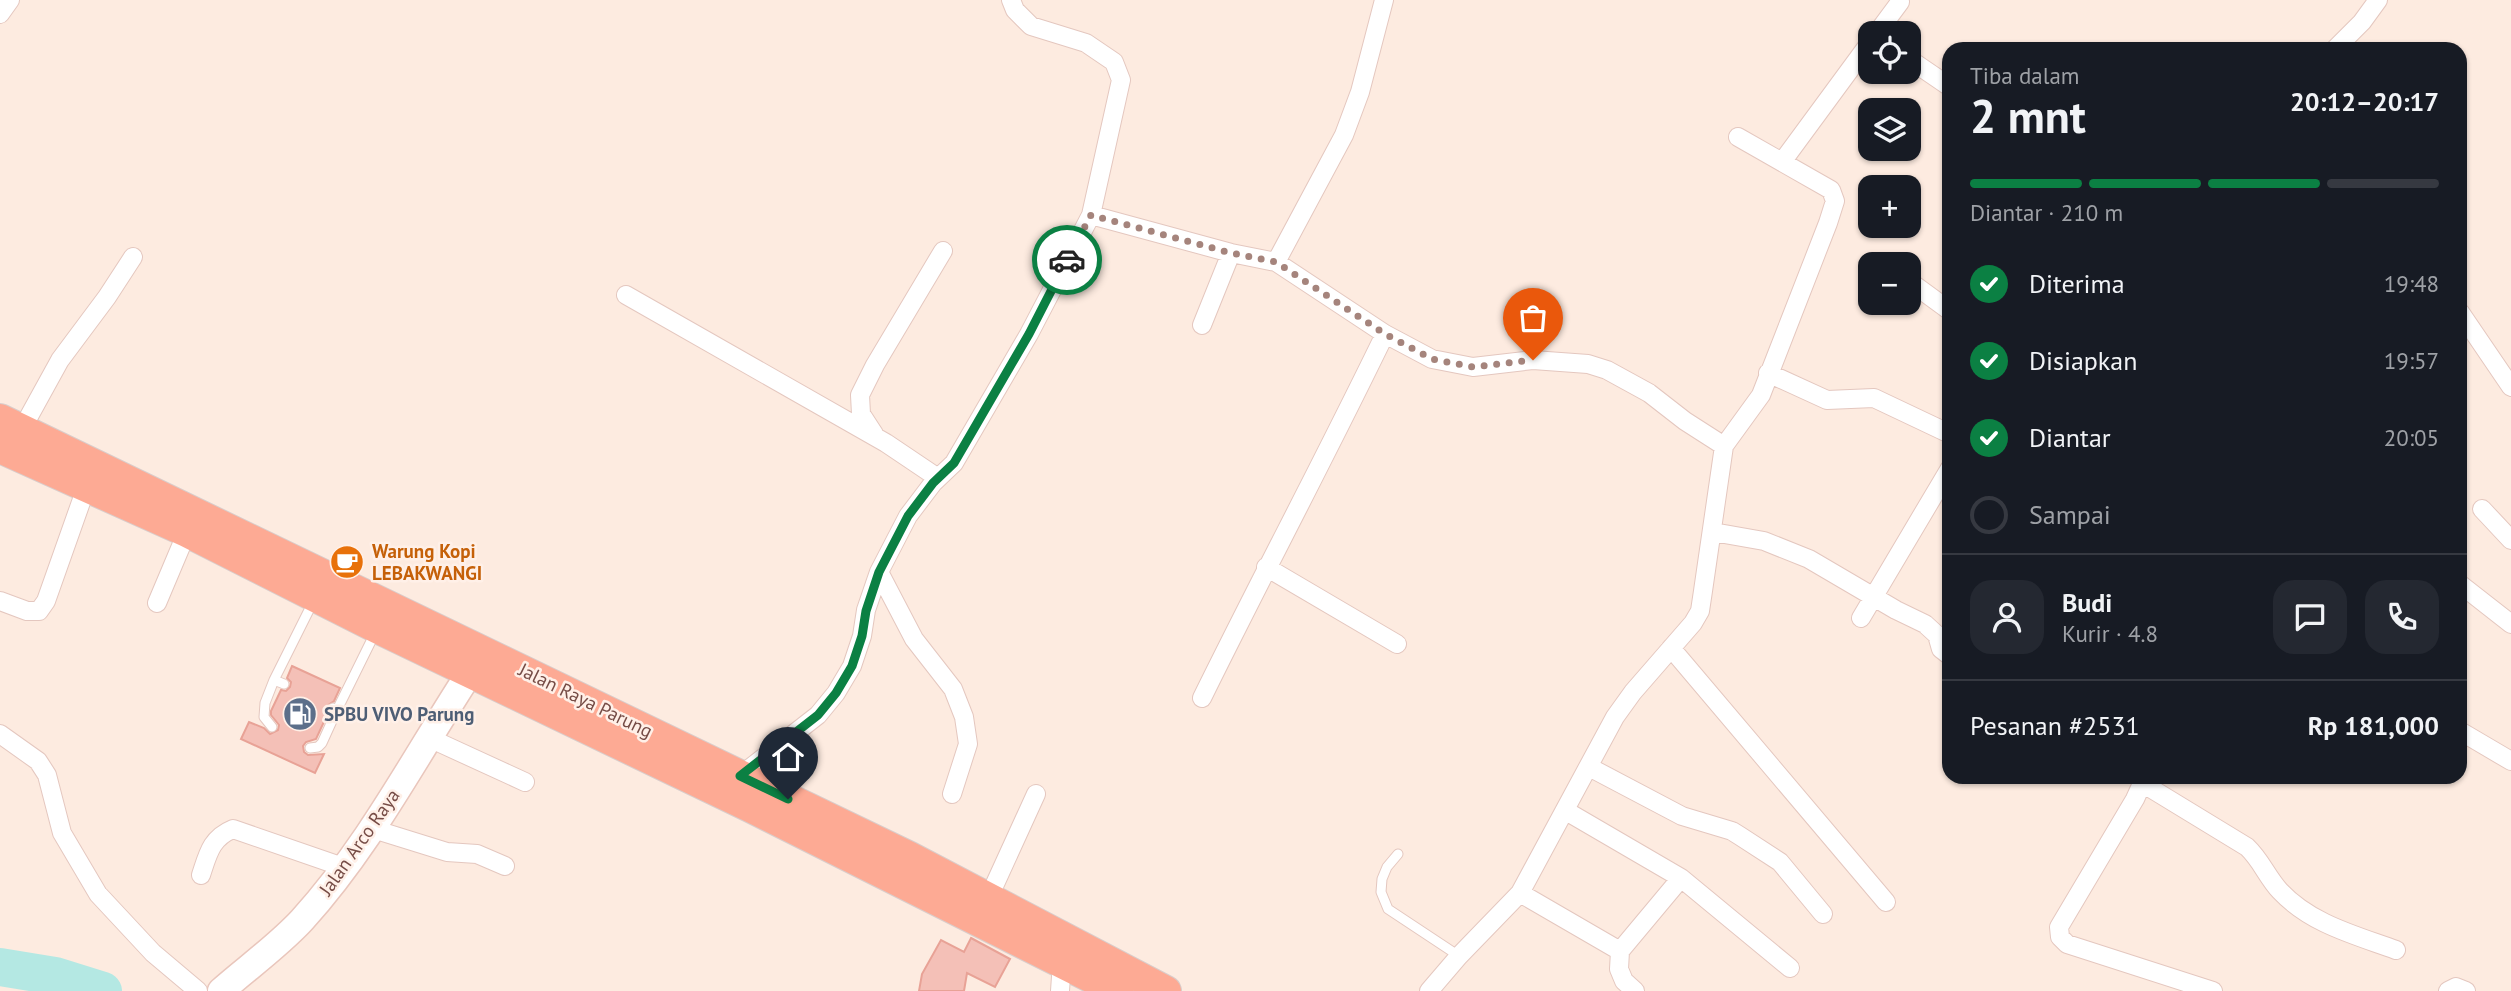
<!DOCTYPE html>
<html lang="id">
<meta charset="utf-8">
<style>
:root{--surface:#171b24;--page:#242831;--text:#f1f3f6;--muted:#9ea1a6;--line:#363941;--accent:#0b8043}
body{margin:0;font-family:"PT Sans",sans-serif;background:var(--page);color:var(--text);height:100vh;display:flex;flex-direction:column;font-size:26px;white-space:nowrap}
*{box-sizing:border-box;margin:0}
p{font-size:23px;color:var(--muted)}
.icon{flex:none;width:38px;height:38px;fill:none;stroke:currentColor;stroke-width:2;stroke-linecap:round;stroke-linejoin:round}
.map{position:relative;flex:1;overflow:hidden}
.sheet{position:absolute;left:1942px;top:42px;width:525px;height:742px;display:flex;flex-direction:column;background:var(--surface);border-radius:21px;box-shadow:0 2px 5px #0004}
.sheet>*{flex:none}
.fabs{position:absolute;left:1858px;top:21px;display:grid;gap:14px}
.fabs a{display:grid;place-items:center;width:63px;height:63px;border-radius:14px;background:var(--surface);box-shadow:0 2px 5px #0004;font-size:35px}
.pin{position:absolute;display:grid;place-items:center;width:60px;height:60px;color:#fff;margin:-72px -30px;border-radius:50% 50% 50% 0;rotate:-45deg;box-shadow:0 0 7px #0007}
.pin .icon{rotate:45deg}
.courier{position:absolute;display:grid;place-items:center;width:70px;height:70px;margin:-35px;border:5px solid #0b8043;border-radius:50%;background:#fff;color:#222;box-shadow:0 2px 9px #0007}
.overview em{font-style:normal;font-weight:700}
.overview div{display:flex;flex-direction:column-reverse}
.overview{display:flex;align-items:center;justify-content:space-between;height:119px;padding:0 28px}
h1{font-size:46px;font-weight:700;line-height:52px}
.bar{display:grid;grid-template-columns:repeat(4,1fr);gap:10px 7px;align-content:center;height:84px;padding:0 28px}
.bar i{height:9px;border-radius:5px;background:var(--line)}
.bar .current{background:var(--accent)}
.bar p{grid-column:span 4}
.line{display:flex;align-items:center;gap:18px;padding:0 28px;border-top:2px solid var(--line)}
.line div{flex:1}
.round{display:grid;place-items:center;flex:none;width:74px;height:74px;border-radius:21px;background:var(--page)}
ol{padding:0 28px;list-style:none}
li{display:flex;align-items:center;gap:21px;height:77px}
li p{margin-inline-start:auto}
li .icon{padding:7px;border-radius:50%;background:var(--accent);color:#fff;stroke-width:4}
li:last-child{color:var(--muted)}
li i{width:38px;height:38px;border:4px solid var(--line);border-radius:50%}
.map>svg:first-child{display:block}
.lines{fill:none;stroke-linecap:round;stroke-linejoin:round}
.river{stroke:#b4e8e3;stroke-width:38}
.building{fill:#f4c0b7;stroke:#e8a296;stroke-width:2}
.service-casing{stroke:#e4c7bf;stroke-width:11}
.minor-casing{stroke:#e4c7bf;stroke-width:20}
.secondary-casing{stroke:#e9c6bc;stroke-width:29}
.trunk-casing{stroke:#d9cdcb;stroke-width:32}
.service{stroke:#fff;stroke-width:9}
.minor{stroke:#fff;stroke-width:18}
.secondary{stroke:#fff;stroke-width:26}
.trunk{stroke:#fdaa94;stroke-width:30}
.done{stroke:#a5847c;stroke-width:7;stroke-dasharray:0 12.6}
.route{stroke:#0b8043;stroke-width:9}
.labels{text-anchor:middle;stroke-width:5;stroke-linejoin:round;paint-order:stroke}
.food-label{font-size:19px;font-weight:bold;fill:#c56008;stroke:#fff0e8;text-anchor:start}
.street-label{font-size:19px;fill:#764c46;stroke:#fff0e8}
.service-label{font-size:19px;font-weight:bold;fill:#4e5e75;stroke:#fff0e8;text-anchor:start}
</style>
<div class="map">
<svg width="2511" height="991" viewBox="0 0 2511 991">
<rect width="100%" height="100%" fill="#fdebe0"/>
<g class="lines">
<path class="river" d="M0,967L55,976L103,991"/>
</g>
<path class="building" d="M292,666L340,688L334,701L327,706L328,713L316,739L306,742L303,746L304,752L308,755L324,754L315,773L241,739L249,722L264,728L270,734L278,730L279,725L271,715V711L281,690L286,691L290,687L291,682L287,678Z
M971,938L1010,959L995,987L967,973L964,991H919L922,974L941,940L964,952Z"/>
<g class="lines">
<g class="service-casing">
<path id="service" d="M284,684L274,680L314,600
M333,708L337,710L375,633
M272,727L264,717L265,703L274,680
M310,748L318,747L322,743L337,710
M1398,854L1387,867L1382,879L1381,892L1388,909L1459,956"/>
</g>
<g class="minor-casing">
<path id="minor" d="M0,14L10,0
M1877,33L1900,2
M2335,49L2362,22L2378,0
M1909,59L1950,87
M1782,162L1871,41
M1091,215L1231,253L1276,262L1385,334L1432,359L1473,367L1533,360L1588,364L1607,370L1649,393L1685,421L1724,446L1703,591L1700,611L1693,623L1633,692L1615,717L1520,893L1459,956L1429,991
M1276,262L1344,135L1360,92L1384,0
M1909,281L1950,311
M626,295L886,443L938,478
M2460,312L2511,387
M1202,325L1231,253
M1768,373L1827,400L1874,398L1950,434
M22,429L60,360L107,297L133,257
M874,434L861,414L860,395L875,365L943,251
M1724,446L1761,395L1828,223L1835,201L1831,190L1738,137
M2482,509L2511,540
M1713,532L1764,541L1809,559L1896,610L1925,624L1937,635L1941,649L1950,656
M1266,567L1397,644
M879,572L914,639L953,689L964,717L968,744L952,794
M2460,584L2511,624
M0,601L27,611H39L46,601L86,488
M157,603L187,532
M1861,618L1950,468
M1671,648L1886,902
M1202,698C1262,576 1326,456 1385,334
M2460,731L2511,761
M0,734L38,761L47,775L62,833L98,894L153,953L198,991
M427,737L525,782
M1589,767L1682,816L1732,831L1740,836L1780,862L1823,914
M740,776L818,715L836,693L852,666L862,636L866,610L879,572L908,516L933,483L954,463L1029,334L1091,215L1121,80L1114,62L1086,43L1031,26L1015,10L1011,0
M2145,777L2135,799L2059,927L2060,937L2067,944L2213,991
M2142,783L2247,847C2261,860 2267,877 2280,891C2311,924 2355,935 2396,950
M1566,811L1681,878L1790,968
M373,829L447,852L477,854L505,866
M201,875C208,854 211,838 233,829L343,867
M1520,893L1620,951
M989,897L1036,794
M1060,991L1062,962
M1635,991L1624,981L1619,969L1620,951L1681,878
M2448,991L2456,987L2466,991"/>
</g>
<g class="secondary-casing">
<path id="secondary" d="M221,991C247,968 278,946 302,920C370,845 416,755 471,671"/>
</g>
<g class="trunk-casing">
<path id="trunk" d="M0,419L910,857L1166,991
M0,448L187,532L377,628L750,807L1118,991"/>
</g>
<use href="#service" class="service"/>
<use href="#minor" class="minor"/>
<use href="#secondary" class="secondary"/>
<use href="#trunk" class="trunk"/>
</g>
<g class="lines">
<path class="done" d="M1067,260L1091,215L1231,253L1276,262L1385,334L1432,359L1473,367L1533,360"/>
<path class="route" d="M788,799L740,776L818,715L836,693L852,666L862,636L866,611L879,572L908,516L933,483L954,463L1029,334L1067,260"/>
</g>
<defs>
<g id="cafe-disc" transform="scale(1.75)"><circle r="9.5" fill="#e8710a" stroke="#fff0e8"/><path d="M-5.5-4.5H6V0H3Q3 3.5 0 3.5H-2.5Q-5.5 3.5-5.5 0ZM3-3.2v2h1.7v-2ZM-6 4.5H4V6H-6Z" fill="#fff"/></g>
<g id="fuel-disc" transform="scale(1.75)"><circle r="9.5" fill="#5c6f8a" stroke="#fff0e8"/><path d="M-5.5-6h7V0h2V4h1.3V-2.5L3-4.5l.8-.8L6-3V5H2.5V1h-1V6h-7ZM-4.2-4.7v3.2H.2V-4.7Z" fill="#fff"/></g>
</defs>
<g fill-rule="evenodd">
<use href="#cafe-disc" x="347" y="562"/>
<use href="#fuel-disc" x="300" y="714"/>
</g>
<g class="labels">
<g class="food-label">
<text x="372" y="558">Warung Kopi<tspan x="372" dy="22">LEBAKWANGI</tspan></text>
</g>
<g class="street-label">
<text transform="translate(586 700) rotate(26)" y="7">Jalan Raya Parung</text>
<text transform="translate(359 842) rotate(-55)" y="7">Jalan Arco Raya</text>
</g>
<g class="service-label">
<text x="324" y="721">SPBU VIVO Parung</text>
</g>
</g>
</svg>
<div class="fabs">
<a><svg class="icon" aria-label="locate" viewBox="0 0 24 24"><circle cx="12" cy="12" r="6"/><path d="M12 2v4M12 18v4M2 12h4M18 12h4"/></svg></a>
<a><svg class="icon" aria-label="layers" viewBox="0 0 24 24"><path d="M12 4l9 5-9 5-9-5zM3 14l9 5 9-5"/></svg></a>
<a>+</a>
<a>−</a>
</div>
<div class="pin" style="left:1533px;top:360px;background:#ea580c"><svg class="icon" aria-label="bag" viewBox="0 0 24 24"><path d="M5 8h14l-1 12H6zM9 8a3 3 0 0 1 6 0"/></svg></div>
<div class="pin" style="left:788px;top:799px;background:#1f2937"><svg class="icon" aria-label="home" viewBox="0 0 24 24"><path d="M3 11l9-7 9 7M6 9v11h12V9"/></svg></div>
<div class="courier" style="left:1067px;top:260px"><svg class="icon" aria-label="car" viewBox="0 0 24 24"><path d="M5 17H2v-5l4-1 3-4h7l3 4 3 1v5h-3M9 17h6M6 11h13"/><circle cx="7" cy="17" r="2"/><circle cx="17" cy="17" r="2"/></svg></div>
<section class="sheet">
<div class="overview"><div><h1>2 mnt</h1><p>Tiba dalam</p></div><em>20:12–20:17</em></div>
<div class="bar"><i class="current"></i><i class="current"></i><i class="current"></i><i></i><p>Diantar · 210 m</p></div>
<ol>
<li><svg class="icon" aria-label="check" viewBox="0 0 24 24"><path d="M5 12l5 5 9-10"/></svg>Diterima<p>19:48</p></li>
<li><svg class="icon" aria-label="check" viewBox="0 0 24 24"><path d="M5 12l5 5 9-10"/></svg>Disiapkan<p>19:57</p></li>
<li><svg class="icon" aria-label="check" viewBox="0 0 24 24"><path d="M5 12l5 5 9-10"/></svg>Diantar<p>20:05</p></li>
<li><i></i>Sampai</li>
</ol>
<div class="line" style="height:126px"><a class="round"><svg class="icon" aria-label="person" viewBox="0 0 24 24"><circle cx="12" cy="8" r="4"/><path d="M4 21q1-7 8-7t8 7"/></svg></a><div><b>Budi</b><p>Kurir · 4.8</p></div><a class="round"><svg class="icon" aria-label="chat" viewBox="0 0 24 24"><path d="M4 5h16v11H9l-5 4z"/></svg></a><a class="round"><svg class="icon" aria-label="phone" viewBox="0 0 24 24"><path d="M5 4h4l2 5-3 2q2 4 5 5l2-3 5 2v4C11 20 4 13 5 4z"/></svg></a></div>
<div class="line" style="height:91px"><div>Pesanan #2531</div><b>Rp 181,000</b></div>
</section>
</div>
